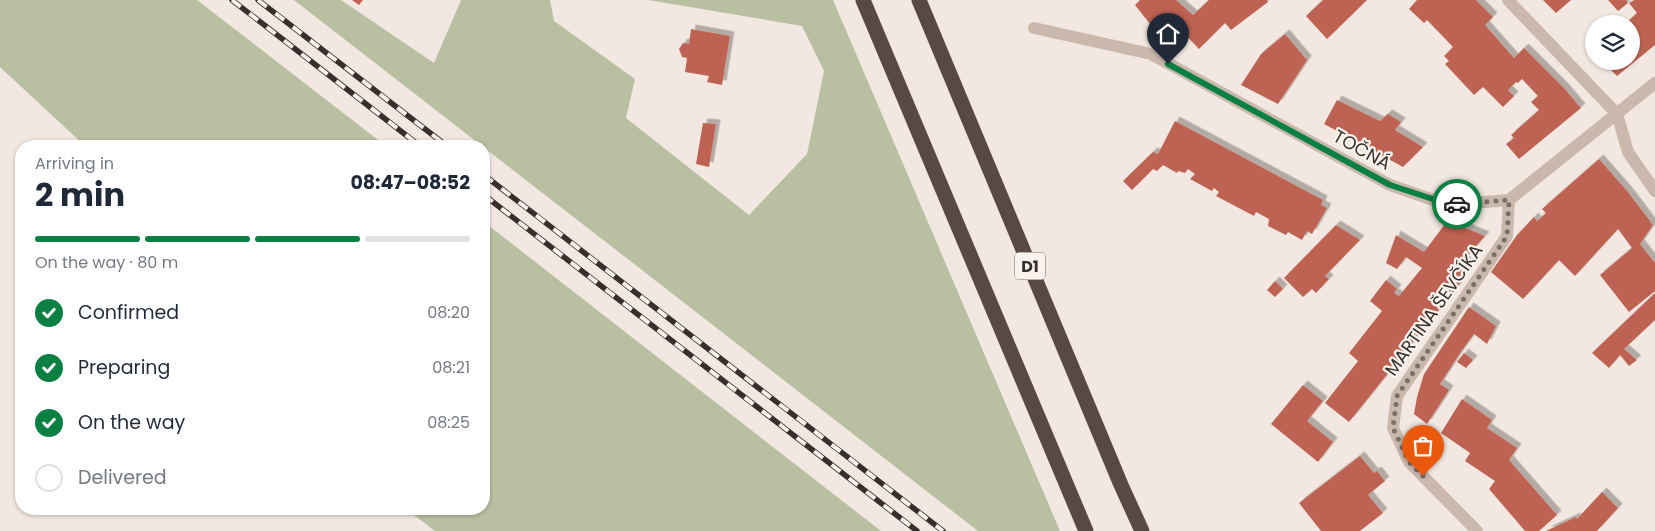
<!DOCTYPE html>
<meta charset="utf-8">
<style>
:root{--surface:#fff;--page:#f6f6f7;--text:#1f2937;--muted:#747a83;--line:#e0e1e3;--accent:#0b8043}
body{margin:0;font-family:Poppins,sans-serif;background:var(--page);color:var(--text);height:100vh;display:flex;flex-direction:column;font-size:19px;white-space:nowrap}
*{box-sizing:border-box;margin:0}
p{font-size:16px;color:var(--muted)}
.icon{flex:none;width:28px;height:28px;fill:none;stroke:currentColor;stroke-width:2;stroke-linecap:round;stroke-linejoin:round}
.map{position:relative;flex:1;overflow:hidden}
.drawer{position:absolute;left:15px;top:140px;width:475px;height:375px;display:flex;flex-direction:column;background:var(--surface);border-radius:20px;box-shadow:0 1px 4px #0004}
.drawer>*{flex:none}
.buttons{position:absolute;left:1585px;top:15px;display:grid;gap:10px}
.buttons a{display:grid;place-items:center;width:55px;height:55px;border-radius:50%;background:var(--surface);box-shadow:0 1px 4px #0004;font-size:25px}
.pin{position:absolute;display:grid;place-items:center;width:42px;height:42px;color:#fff;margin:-51px -21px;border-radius:50% 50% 50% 0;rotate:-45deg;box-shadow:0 0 5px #0007}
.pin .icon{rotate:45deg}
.courier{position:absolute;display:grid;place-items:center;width:50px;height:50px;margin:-25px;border:4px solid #0b8043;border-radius:50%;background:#fff;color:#222;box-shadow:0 1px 6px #0007}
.headline em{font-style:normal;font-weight:700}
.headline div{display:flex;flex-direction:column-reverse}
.headline{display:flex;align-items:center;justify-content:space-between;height:85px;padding:0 20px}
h1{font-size:32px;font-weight:700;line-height:38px}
.bar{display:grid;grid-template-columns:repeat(4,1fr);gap:8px 5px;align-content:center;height:60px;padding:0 20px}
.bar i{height:6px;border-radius:4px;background:var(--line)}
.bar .on{background:var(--accent)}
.bar p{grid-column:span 4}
ol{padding:0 20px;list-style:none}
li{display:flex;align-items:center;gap:15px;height:55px}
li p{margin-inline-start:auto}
li .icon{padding:5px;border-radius:50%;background:var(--accent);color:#fff;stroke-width:4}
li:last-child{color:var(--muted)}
li i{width:28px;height:28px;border:2px solid var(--line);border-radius:50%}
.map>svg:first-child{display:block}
.green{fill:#b9c0a1}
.building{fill:#be6453;filter:url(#shadow)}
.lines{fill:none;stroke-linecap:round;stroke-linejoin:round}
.minor{stroke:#cab8ad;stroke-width:12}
.highway{stroke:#594843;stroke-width:15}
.rail-casing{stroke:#392e2b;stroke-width:5.5}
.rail{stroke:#f9f3ed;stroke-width:4;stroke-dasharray:11;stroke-linecap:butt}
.done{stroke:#7a6f6b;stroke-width:5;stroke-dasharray:0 9}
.route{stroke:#0b8043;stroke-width:6}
.labels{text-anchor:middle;stroke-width:4.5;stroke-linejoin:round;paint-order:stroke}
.shield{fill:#f9f3ed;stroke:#736965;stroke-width:1}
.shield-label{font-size:16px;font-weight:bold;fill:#392e2b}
.street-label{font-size:18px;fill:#392e2b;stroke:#f9f3ed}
</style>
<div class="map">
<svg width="1655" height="531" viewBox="0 0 1655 531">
<defs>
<filter id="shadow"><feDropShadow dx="4.5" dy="-4.5" stdDeviation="0" flood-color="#0004"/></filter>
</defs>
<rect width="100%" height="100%" fill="#f2e8e1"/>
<path class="green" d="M0,0H197L386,146H85L0,67Z
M294,0H341L434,63L461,0H550L554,21L635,79L626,118L749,215L807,154L824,71L802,26L648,0H833L1060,531H978Z
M484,222L881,531H435L406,509H484Z"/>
<path class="building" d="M352,0H363L359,5Z
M1140,0H1176L1193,15L1209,0H1267L1268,2L1231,30L1225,23L1199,49L1181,30L1171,41L1150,24L1135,5Z
M1323,0H1367L1327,39L1306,16Z
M1417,0H1476L1493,17L1485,25L1514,58L1524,48L1564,88L1581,108L1519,159L1506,144L1514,138L1511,135L1539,110L1531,102L1538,96L1522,79L1518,83L1516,82L1508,90L1514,96L1503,107L1483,87L1474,95L1445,64L1449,61L1444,56L1453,47L1427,20L1424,23L1409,9Z
M1543,0H1571L1556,13Z
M1608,0H1626L1628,3L1618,11Z
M1634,0H1655V45L1617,76L1602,61H1631V24H1625L1637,13L1629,3Z
M691,29L730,36L722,85L707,82L709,76L685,72L687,58L682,57L679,49L683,43L689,44Z
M1285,34L1307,60L1278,104L1241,85L1261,54Z
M1337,100L1380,121L1388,114L1401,122L1395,130L1423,147L1403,167L1324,124Z
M1175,121L1323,200L1321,205L1327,208L1312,234L1307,231L1302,240L1288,232L1286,235L1268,226L1269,219L1256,212L1254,216L1216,196L1219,192L1214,188L1212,191L1190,179L1195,174L1188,169L1185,173L1178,171L1177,173L1163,165L1157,171L1153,169L1132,190L1123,181L1153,152L1158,154Z
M703,123L716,124L709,167L696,164Z
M1599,159L1628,192L1653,225L1640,244L1655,263V291L1629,312L1600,275L1632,248L1618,229L1575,276L1559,260L1523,299L1491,272L1517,235L1534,217L1537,221L1546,213L1542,209Z
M1445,224L1463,227L1485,236L1464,260L1469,264L1457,278L1461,282L1349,422L1325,403L1358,361L1349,353L1382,311L1370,301L1386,280L1397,289L1394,293L1399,296L1422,268L1406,257L1397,269L1386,263L1396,235L1424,252Z
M1336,225L1360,240L1325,276L1329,279L1316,293L1312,289L1303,297L1284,278Z
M1275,281L1283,289L1275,297L1267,290Z
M1655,293V320L1624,349L1637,360L1629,366L1620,355L1609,368L1592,353Z
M1469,307L1496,326L1487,344L1474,334L1460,353L1440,384L1449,390L1427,424L1414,414L1417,397L1424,374Z
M1464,353L1473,360L1466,368L1457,362Z
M1303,385L1323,401L1307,421L1333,442L1318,462L1271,424Z
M1462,399L1492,420L1487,428L1517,448L1509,460L1557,515L1539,531H1525L1489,489L1495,481L1465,461L1470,453L1441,433Z
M1360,456L1374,473L1377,471L1385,481L1368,495L1383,513L1360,531H1321L1299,503Z
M1602,492L1618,508L1597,531H1546L1576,517L1577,519Z"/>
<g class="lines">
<path class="minor" d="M1508,0L1617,114L1628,152L1655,191
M1034,28L1151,54L1390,185L1448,205L1509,200L1655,83
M1477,531L1409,462L1393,428L1397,396L1507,236L1509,200"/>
<path class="highway" d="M863,0L1086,531
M919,0L1121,485L1142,531"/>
<g class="rail-casing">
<path id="rail" d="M232,0L420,146
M258,0L447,146
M484,175L943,531
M484,195L917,531"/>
</g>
<use href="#rail" class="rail"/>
</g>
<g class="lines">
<path class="done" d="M1423,476L1409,462L1393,428L1397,396L1507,236L1509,200L1457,204"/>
<path class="route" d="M1168,64L1390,185L1448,204H1457"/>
</g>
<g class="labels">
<rect class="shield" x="1015" y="252.5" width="30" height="27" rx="4"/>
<g class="shield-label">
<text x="1030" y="272">D1</text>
</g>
<g class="street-label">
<text transform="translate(1362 150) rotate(29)" y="6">TOČNÁ</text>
<text transform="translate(1434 310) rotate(-55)" y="6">MARTINA ŠEVČÍKA</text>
</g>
</g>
</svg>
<div class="buttons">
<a><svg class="icon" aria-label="layers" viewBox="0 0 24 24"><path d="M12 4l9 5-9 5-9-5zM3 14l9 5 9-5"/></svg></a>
</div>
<div class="pin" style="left:1423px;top:476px;background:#ea580c"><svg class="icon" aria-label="bag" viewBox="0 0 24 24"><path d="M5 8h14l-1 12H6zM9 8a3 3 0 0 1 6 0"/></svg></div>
<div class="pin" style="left:1168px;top:64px;background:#1f2937"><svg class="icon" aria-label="home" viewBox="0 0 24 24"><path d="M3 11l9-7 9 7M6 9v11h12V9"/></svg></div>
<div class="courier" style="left:1457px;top:204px"><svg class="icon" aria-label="car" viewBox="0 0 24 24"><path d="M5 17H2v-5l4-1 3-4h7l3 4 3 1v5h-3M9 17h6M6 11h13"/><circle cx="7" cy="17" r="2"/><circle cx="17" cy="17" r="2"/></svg></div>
<section class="drawer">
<div class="headline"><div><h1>2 min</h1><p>Arriving in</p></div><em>08:47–08:52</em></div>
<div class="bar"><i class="on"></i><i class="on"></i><i class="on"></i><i></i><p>On the way · 80 m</p></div>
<ol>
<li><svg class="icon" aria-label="check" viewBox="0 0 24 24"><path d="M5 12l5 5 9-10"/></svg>Confirmed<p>08:20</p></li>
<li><svg class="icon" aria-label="check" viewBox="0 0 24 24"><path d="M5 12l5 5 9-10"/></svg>Preparing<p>08:21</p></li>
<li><svg class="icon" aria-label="check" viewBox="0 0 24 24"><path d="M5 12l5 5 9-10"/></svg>On the way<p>08:25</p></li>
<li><i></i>Delivered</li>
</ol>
</section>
</div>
